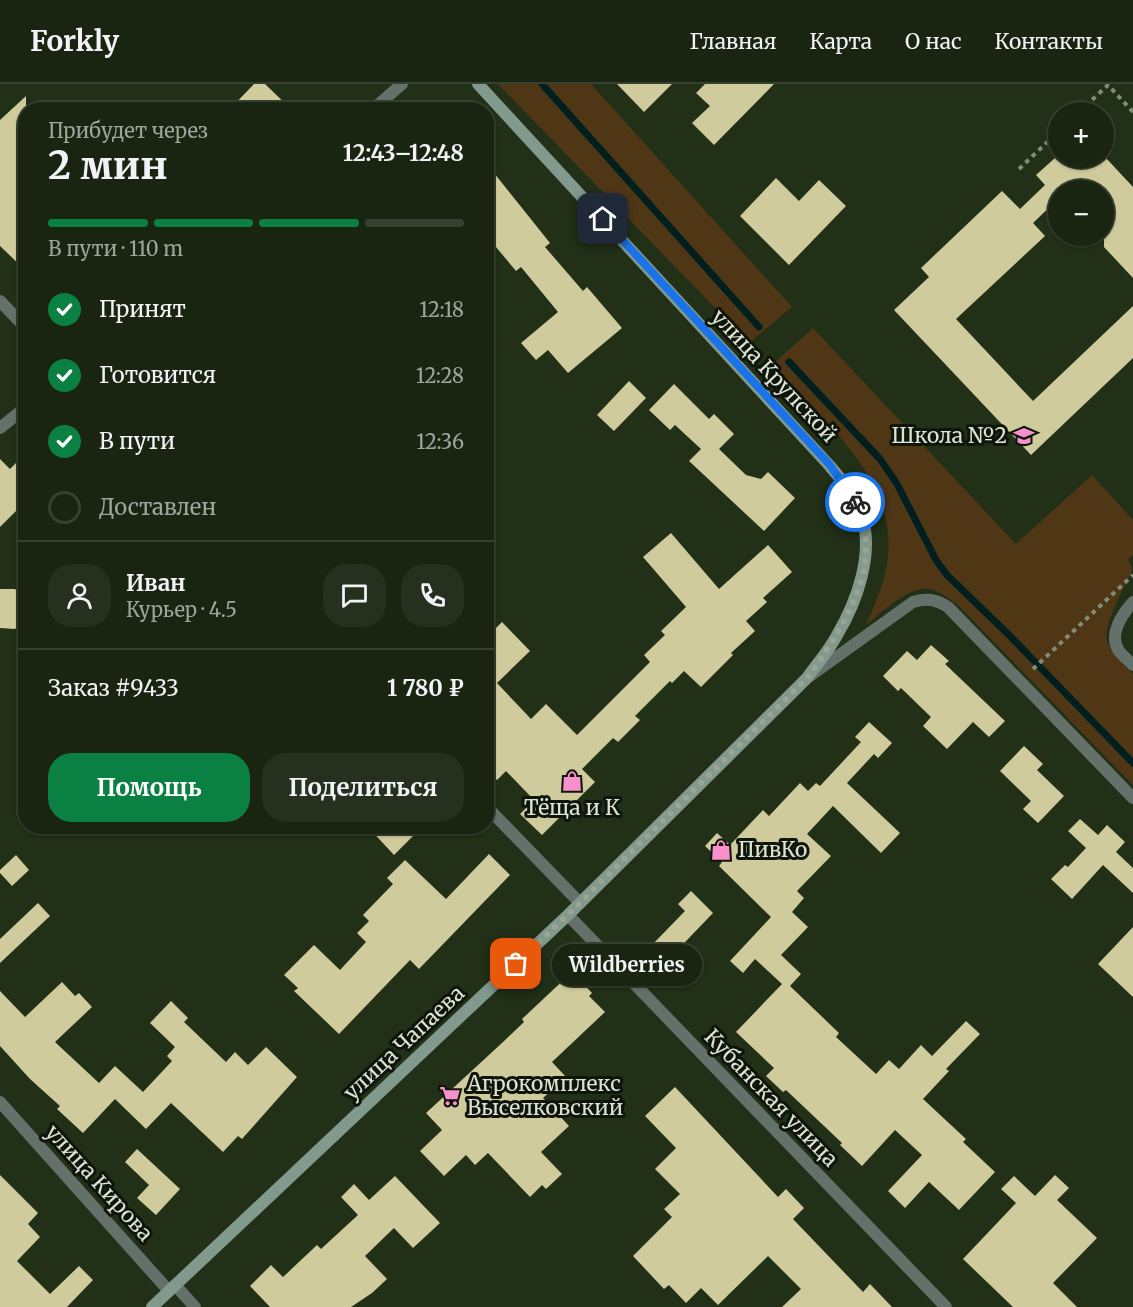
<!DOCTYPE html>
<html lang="ru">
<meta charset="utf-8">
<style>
:root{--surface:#192411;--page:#26301f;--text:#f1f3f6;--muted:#9fa49f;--line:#374131;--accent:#0b8043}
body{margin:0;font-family:Merriweather,serif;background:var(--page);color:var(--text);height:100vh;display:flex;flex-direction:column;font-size:22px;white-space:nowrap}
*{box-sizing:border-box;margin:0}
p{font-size:20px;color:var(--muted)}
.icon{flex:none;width:33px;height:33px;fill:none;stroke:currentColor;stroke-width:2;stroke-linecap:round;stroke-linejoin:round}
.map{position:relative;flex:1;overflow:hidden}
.side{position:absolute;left:18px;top:18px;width:476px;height:732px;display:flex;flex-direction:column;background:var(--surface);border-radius:24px;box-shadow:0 2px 4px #0004,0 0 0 2px var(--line)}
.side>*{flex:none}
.buttons{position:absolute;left:1048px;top:18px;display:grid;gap:12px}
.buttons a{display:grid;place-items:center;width:66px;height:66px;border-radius:50%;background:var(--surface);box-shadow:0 2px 4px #0004,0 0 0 2px var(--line);font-size:30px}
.pin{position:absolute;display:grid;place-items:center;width:51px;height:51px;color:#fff;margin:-26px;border-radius:12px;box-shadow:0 3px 9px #0006}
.courier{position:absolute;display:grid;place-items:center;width:60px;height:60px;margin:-30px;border:4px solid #1a73e8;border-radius:50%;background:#fff;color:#222;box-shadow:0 2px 8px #0007}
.bubble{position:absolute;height:42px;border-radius:21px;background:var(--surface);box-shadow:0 2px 4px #0004,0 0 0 2px var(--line);font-size:20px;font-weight:700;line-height:42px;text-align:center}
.summary em{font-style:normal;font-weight:700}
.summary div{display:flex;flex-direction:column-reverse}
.summary{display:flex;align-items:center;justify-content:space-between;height:102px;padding:0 30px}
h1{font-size:39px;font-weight:700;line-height:45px}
.bar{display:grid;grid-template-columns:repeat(4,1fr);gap:9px 6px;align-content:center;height:72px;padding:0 30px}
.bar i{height:8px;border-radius:4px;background:var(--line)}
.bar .on{background:var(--accent)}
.bar p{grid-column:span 4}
.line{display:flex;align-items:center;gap:15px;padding:0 30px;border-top:2px solid var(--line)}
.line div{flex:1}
.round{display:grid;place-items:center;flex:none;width:63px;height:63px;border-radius:24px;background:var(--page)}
ol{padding:0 30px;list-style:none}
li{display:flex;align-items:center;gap:18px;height:66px}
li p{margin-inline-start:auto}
li .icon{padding:6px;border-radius:50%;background:var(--accent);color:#fff;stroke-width:4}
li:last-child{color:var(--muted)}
li i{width:33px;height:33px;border:3px solid var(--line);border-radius:50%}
.primary-button{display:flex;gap:12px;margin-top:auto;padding:12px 30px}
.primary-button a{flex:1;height:69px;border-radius:24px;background:var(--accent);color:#fff;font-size:24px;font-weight:700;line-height:69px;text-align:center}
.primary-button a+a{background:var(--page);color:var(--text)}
header{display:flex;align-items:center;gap:36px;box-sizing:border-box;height:84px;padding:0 30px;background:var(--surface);border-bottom:2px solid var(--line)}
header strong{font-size:28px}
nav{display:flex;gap:33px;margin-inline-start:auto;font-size:21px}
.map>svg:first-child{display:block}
.green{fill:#4f3716}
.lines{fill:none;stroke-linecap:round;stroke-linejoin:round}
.stream{stroke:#001f1e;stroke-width:7}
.building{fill:#cfcb9c}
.path{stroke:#818d79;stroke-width:4;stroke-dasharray:4.5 4.5;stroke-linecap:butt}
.lane{stroke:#63716a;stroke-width:12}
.street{stroke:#63716a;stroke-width:12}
.secondary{stroke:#82998d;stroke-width:12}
.done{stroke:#9aa592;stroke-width:6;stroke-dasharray:0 10.8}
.route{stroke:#1a73e8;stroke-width:8}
.labels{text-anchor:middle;stroke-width:6;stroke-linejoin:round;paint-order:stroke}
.street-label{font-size:21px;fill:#dbe4d5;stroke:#0f150b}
.poi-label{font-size:21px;fill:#dbe4d5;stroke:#0f150b;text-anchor:start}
</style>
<header>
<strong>Forkly</strong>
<nav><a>Главная</a><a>Карта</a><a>О нас</a><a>Контакты</a></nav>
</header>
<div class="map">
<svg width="1133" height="1223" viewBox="0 0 1133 1223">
<rect width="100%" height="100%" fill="#213017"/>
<path class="green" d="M498,0H591L792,223L749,259Z
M813,244L1016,460L1092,391L1133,436V471L1128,475L1132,486C1125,503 1103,540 1107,556C1110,570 1124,580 1133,590V701L958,521C949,515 939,506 928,505C909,502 881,529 866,541C874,521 884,501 887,480C901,396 822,336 771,282Z"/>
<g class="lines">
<path class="stream" d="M542,0L759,243
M789,278L880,375L897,400L936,476L947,491L1009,551L1133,679"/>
</g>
<path class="building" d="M254,0H265L292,26H229Z
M617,0H672L644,28Z
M705,0H774L714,61L692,39L710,22L696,9Z
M26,12V187L0,162V36Z
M1055,74H1106L1133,103V194L1104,163V106H1059V114L1033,139L1045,152L956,235L1033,317L1133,222V274L1031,371L894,226L929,193L921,184L1002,107L1020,125L1045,101L1036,91Z
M486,79L550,159L545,163L583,207L587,203L622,244L568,289L548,266L536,276L521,259L558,228L521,183L516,187L486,151Z
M776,94L799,117L819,96L846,122L789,181L740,132Z
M629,297L646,314L614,347L597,331Z
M674,300L709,335L714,330L734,350L719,365L746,391L761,395L768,388L795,414L764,447L689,377L701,365L675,341L670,346L649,326Z
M26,369V417L0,443V375L10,385Z
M671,449L719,505L768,461L792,488L763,514L767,518L746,537L755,547L731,569L733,571L701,603L684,587L672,599L670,597L635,632L640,636L618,658L613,654L582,685L595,698L542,751L520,730L534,716L506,687L497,696L486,685V554L502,538L530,567L497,599L531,635L546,620L577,651L650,578L644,571L665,551L661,547L686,523L643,473Z
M0,505H15L26,515V535L15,545L0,544Z
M931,561L949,577L945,580L1005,637L989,653L973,638L947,665L923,642L931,633L901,604L898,607L883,592L907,567L917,576Z
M869,638L892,659L878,674L874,670L847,699L900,749L881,769L833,722L807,750L831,772L797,807L804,814L792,828L808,843L781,871L801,890L790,902L839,949L836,953L876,990L889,976L899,985L921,961L932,972L966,937L980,950L946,985L949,987L923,1015L966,1055L963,1058L995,1088L959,1126L929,1098L905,1124L888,1107L922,1071L895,1046L862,1082L840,1061L842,1059L786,1006L783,1008L766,992L774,984L736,948L782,900L755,875L743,889L730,877L771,833L719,782L722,778L705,762L717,749L730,761L763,726L769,732L800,699L808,707L816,699L820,702L861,658L855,653Z
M1024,662L1043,680L1037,686L1064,712L1038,739L1023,725L1031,717L1000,687Z
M1080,735L1098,751L1107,741L1125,758L1116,768L1133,784V809L1103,781L1072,815L1051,795L1065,781L1068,783L1086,764L1068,747Z
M367,742H423L394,771Z
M489,770L510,791L419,885L410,876L339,950L294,907L298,904L284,891L314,861L340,886L366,858L357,849L369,837L363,831L393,800L387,794L405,776L446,815Z
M16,771L29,786L12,802L0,789V786Z
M691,807L713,829L665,879L649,864L685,827L678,820Z
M38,819L50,832L0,879V855Z
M1133,843V913L1098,880Z
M572,888L592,909L589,912L605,928L552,978L566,993L543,1014L569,1042L541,1068L562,1090L546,1105L542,1101L530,1113L488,1069L475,1081L466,1071L444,1092L420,1067L442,1046L426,1029L503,958L524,938L522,935Z
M62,898L75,912L79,909L92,923L55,958L99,999L115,982L143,1008L172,977L167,972L175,963L150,939L171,917L188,934L184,938L226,978L235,968L248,981L266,963L297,993L242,1055L238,1052L223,1068L171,1019L146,1045L115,1015L83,1049L57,1025L60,1022L30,995L0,962V907L25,933Z
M675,1003L778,1113L786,1105L804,1124L793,1135L863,1208L870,1200L892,1223H782L801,1205L768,1172L718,1221L701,1204L686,1219L669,1201L664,1205L633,1172L672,1133L664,1125L680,1110L655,1085L676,1064L645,1032Z
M137,1065L180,1105L156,1131L137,1114L149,1101L125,1078Z
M0,1091L38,1129L28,1140L40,1153L17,1177L50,1210L79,1182L93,1196L67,1223H0Z
M1055,1091L1069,1104L1057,1116L1097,1154L1053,1199L1077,1223H1013L963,1175L1016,1119L1001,1105L1014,1092L1035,1112Z
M395,1092L440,1139L413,1164L394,1144L365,1172L387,1195L372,1209L351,1223H270L250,1202L271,1181L283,1193L317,1161L321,1165L358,1131L341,1113L354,1100L369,1116Z"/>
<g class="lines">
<path class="path" d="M1079,28L1108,1L1133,28
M1019,85L1059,47
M1033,585L1133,491"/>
<path class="lane" d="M1133,518C1122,530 1108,551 1119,567C1123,572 1129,577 1133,581"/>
<path class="street" d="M372,26L402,0
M0,217L26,244
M0,344L26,323
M810,592L913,518C927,514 935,515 948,523L1133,714
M486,722L580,819
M568,831L946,1223
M0,1018L169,1207
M175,1201L195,1223"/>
<path class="secondary" d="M152,1223L568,831L807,594C816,581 828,568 836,553C857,518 876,467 860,426C853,409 841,395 829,381L478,0"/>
</g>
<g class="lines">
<path class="done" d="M516,880L580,819L807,594C842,545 887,480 855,418"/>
<path class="route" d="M603,135L830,381L855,418"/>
</g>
<defs>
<g id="school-bare" transform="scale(1.62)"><path d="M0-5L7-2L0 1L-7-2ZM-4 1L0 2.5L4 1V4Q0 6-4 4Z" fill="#f890cc" stroke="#0f150b" stroke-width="2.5" paint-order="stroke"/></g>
<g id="shop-bare" transform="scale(1.62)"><path d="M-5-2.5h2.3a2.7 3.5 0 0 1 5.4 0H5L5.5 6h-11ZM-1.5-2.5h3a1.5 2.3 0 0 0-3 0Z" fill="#f890cc" stroke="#0f150b" stroke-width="2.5" paint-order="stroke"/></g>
<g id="supermarket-bare" transform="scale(1.62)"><path d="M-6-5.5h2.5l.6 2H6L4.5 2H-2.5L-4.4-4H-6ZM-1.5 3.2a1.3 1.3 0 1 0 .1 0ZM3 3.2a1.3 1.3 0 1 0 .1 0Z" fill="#f890cc" stroke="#0f150b" stroke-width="2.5" paint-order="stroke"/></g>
</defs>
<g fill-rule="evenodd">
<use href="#school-bare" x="1024" y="352"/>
<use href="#shop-bare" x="572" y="697"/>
<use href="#shop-bare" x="721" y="766"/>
<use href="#supermarket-bare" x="450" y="1012"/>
</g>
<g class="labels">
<g class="street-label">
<text transform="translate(774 292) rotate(47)" y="7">улица Крупской</text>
<text transform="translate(404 959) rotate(-43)" y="7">улица Чапаева</text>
<text transform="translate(771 1014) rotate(46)" y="7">Кубанская улица</text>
<text transform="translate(99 1099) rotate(48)" y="7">улица Кирова</text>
</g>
<g class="poi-label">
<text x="1007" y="359" text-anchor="end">Школа №2</text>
<text x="572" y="731" text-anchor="middle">Тёща и К</text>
<text x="738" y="773">ПивКо</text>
<text x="467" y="1007">Агрокомплекс<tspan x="467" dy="24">Выселковский</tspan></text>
</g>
</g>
</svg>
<div class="buttons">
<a>+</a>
<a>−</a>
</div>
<div class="pin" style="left:516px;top:880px;background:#ea580c"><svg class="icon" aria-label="bag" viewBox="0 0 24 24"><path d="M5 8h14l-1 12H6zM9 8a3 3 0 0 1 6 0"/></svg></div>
<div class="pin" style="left:603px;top:135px;background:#1f2937"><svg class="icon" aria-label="home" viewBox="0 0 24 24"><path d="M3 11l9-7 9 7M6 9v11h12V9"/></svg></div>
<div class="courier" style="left:855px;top:418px"><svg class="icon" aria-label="bike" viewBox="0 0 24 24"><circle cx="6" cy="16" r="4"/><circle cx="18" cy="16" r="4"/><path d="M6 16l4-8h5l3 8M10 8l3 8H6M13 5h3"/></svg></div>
<div class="bubble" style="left:552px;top:860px;width:150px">Wildberries</div>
<section class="side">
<div class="summary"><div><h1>2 мин</h1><p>Прибудет через</p></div><em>12:43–12:48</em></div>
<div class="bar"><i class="on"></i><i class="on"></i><i class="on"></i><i></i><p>В пути · 110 m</p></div>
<ol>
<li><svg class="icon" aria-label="check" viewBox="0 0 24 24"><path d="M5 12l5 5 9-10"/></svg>Принят<p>12:18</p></li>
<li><svg class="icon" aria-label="check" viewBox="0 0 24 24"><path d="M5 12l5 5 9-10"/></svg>Готовится<p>12:28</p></li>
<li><svg class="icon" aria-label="check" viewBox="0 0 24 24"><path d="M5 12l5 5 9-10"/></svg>В пути<p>12:36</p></li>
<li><i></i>Доставлен</li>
</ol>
<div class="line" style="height:108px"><a class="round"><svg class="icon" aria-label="person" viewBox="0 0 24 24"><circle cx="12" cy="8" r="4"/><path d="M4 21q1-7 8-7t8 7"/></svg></a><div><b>Иван</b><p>Курьер · 4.5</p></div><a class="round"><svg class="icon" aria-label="chat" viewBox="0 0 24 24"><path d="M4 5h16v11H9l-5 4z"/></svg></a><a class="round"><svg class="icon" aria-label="phone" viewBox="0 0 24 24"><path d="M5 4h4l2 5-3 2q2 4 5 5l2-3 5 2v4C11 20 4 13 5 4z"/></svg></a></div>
<div class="line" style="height:78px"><div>Заказ #9433</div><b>1 780 ₽</b></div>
<div class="primary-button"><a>Помощь</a><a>Поделиться</a></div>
</section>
</div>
